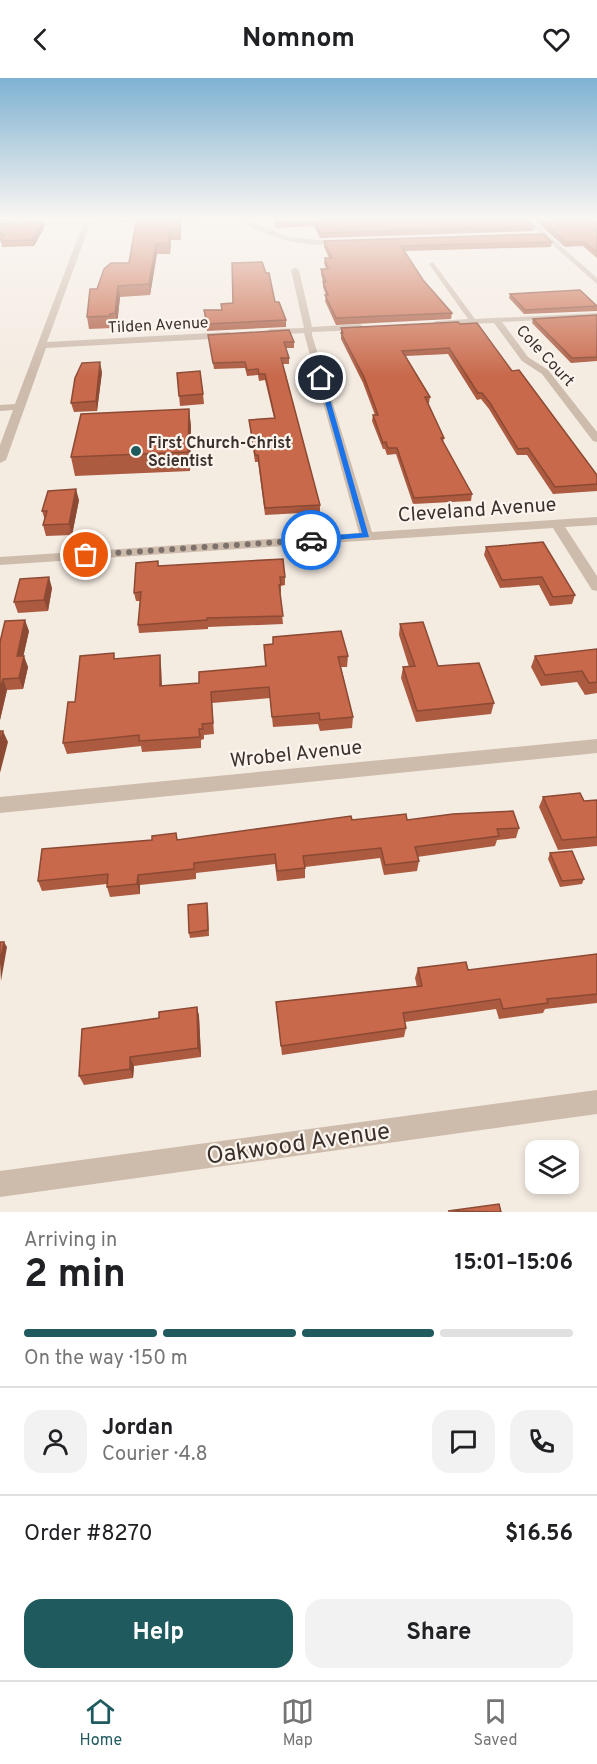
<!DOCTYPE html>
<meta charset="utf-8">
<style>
:root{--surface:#fff;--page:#f2f2f2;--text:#202124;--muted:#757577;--line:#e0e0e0;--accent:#1f5a5e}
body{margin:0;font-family:Overpass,sans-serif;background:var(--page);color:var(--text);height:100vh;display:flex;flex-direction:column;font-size:22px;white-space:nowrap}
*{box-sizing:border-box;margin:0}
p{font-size:20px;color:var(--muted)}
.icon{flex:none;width:33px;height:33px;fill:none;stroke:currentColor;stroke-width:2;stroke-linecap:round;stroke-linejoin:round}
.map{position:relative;height:1134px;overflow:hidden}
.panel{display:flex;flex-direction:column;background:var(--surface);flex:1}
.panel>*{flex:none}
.controls{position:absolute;left:525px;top:1062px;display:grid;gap:12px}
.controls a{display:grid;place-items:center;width:54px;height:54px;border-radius:12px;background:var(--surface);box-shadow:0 3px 9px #0003;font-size:30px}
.pin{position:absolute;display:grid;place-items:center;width:51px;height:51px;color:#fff;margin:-26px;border:3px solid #fff;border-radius:50%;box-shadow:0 2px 6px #0007}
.courier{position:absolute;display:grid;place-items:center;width:60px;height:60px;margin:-30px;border:4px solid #1a73e8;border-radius:50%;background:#fff;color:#222;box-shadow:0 2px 8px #0007}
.headline em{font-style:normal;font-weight:700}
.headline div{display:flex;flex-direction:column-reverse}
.headline{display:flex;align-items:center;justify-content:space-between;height:102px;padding:0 24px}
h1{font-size:39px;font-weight:700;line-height:45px}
.bar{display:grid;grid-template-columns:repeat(4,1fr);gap:9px 6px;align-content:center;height:72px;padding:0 24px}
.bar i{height:8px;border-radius:4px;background:var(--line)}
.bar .selected{background:var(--accent)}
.bar p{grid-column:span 4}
.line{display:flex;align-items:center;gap:15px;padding:0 24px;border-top:2px solid var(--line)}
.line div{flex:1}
.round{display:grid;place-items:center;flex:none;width:63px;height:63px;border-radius:18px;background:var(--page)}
.button{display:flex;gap:12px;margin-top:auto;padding:12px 24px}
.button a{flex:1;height:69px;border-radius:18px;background:var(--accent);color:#fff;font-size:24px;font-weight:700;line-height:69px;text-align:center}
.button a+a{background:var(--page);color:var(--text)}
header{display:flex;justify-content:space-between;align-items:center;height:78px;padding:0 24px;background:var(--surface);font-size:27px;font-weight:700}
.menu{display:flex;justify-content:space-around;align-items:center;height:84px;border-top:2px solid var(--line);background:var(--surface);font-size:16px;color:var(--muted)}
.menu a{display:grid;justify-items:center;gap:3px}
.menu .selected{color:var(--accent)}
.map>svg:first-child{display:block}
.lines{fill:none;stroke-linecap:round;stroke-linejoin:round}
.minor{fill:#cdbbac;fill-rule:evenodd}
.wall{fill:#ac5a40}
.shaded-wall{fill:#8c4a34}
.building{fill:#c8694b;stroke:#8c4a34;stroke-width:1.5}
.route{fill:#1a73e8}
.done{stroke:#7c716b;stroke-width:6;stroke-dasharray:0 10.8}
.poi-dot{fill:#1f5a5e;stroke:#fbf5ee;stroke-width:2}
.labels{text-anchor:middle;stroke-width:4.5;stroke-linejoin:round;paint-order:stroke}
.far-street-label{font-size:16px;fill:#3b302b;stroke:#fbf5ee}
.far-poi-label{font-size:16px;font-weight:bold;fill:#3b302b;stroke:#fbf5ee;text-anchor:start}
.street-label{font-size:20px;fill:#3b302b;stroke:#fbf5ee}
.near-street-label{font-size:24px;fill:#3b302b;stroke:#fbf5ee}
</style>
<header><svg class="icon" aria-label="back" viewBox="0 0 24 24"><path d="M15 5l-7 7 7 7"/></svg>Nomnom<svg class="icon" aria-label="heart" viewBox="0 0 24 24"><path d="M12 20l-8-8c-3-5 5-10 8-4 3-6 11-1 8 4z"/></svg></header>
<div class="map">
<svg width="597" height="1134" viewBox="0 0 597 1134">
<rect width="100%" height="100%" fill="#f4ebe1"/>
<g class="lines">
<path class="minor" d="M86,139H92L91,142L241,139L289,159L347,165L313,167L288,163L261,154L234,141L90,146L47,264L229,254L233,257L229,260L46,270L6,382L0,385V367L13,332L0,333V327L15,326L83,146L0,149V145L85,142Z
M521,139H528L597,200V206Z
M433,184L475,241L597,235V239L502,244L528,279L548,292L597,354V364L593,363L542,296L522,283L494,245L435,247V243H438L468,241L429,186Z
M295,190L299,192L312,249L360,246L364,249L360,252L312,254V257L372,454L597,439V447L565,449L597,498V513L592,512L553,450L0,487V479L359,455L304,255L270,257L266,254L270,251L304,250L291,192Z
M597,661V675L0,735V719Z
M597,1012V1036L0,1119V1093Z"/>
</g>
<path class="wall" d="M0,139H50L49,141L0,143Z
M137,139H180L181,162H171L170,176H157L150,217L120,219L117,247H112V250L89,251L87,239L97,211L129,185Z
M272,139H525L534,148L533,153L320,160L314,148L276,150Z
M531,139H597V180L583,168L565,169Z
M0,145L44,150L34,168L2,169L1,162H0Z
M324,163L552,164L551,169L404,173L423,202L452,235L451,241L336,247L325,223L326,217L323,209V204L321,196V191H326L324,185L325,180H329L324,169Z
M510,216L597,227V233L524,236L509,220Z
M275,224L286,242V249L207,253L204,232H221V226Z
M597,237V283L571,285L532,245L533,241Z
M460,246L512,293L597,397V413L553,416L527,377H517L489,331L481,321L477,322L448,276L406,278L430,319L429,325H428L444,360L443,364L472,416L471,423L413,426L396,376L387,377L385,371H383L372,343L373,337H375L363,305L341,261V250Z
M208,257L294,264V270H286L289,280V286H283L320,427V434L265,437L258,384H255L249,342L274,340L265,302L259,303L258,297L247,298L245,290L214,291Z
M102,294L97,333L74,334L71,325Z
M177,295L203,316L204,326L180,328Z
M189,331L191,349L190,393L75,398L71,379Z
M79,422L72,457L46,458L43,447L45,442L42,433Z
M486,469L575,517L572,526L550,528L539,507L500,510L484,477Z
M159,488L285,499V507L281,508V515H280L283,546L208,549V551L139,555L138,547L140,523H136L134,515Z
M52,510L48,533L18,535L14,524Z
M400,546L438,588L494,625L491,636L416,644L401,600L403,589H409L399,557Z
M29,553L23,578L28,589L23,611L7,612L0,642V564Z
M264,567L348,578L347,589H341L353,639L352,650L320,653L318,646L273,649L270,620L212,625L214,656L204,657V661L201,662V670L142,674L141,668L67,676L63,665L116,581L161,588L162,608L199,605L265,589Z
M597,571V615L585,617L577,604L541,608L531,589L535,578Z
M543,719L584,723L597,722V768L558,772L539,729Z
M352,742H407L519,750L516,760L497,762L495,768L417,779L419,783L417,793L384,797L380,780L305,789V800L277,803L275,786L196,795V801L140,807V816L110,819L107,809V806L42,813L38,803L178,762Z
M550,775L584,801L582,806L560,809L548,781Z
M208,830L209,858L190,860L189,855Z
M597,876V925L545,931L543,935L499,941L496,931L405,944L406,950L404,959L282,977L276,924L417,909L415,900L418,890L468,892Z
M197,929L199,938L201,979L134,988L133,1000L84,1007L79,998L159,940Z"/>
<path class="shaded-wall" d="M180,139L181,145V162L180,152Z
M43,144L44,150L34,168L32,162Z
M170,152L171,162L170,176L169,165Z
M156,166L157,176L150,217L149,206Z
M118,208L120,219L117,247L115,235Z
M100,284L102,294L97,333L96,323Z
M189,331L191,349L190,393L188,374Z
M76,411L79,422L72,457L69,446Z
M49,499L52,510L48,533L44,522Z
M25,542L29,553L21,589L17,578Z
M160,577L161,588L162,619L160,608Z
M24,578L28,589L23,611L19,600Z
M3,601L7,612L0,642V612Z
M3,653L8,664L0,695V666Z
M138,797L140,807V816L137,806Z
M4,864L7,869L1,903L0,885Z
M197,929L199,938L201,979L198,970Z
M130,979L134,988L133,1000L130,991Z"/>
<path class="building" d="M137,139H180V152H170L169,165L156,166L149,206L118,208L115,235L110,236V238L87,239L90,211H97L104,191L111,185H129Z
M273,139H525L534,148L320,155L314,144L276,145Z
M537,139H597V174L584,164H566Z
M43,144L32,162L1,163L5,156H0V145Z
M543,156L552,164L401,168L423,202L452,235L336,240L325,217H328L323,204H326L321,191H328L325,180H332L324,163Z
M262,184L266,195H269L275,224H279L286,242L207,246L204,232H222L221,226L233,225L232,185Z
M580,212L597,228L525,232L510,216Z
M597,237V279L572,280L533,241Z
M458,244L460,246L477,245L512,293L519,292L597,397V406L555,409L528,370L518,371L490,325L482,315H478L449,270L402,273L430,319H425L444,360H441L472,416L414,420L397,370H388L386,364L383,365L373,337H378L364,299L341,255H343L341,250Z
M289,252L294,264H284L289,280H281L320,427L265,430L258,377H255L249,342L275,340L265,296H259L258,291L247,292L245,284L213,285L208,257Z
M100,284L96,323L71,325L75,300L82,285Z
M200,293L203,316L179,318L177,295Z
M189,331L188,374L71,379L81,336Z
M76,411L69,446L43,447L47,433H42L48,413Z
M543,464L575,517L553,519L542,499L502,502L486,469Z
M283,481L285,499H280L281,506L279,507L283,538L207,540V542L138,547L141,514L134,515L136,485L158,483V488Z
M49,499L44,522L14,524L20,501Z
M25,542L17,578H24L19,600L3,601L0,612V564L5,543Z
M423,544L438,588L479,585L494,625L417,633L403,589L415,588L400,546Z
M341,553L348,578L338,579L353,639L320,642L319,635L272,639L269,609L211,614L213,645L202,646L203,651H199L200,659L139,663V657L63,665L68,624H75L80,578L114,575V581L160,577V608L199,605V594L266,588L264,567L273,566V559Z
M597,571V604L589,605L582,593L545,597L535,578Z
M0,653H3L0,666Z
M580,715L584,723L597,722V759L562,762L543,719Z
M513,733L519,750L497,751L499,758L415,769L419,783L385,787L381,770L303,778L305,790L277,793L275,776L194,785V791L138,797L137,806L107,809L108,796L38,803L42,771L152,762V758L176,755L177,762L351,738L352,742L406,736L407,742L453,736Z
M572,773L584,801L562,803L550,775Z
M207,825L208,852L189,855L188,827Z
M0,864H4L0,885Z
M597,876V916L547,921L548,925L503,931L500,921L403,935L406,950L281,968L276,924L422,908L418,890L466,884L468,892Z
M197,929L198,970L130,979V991L79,998L82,951L159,940V934Z
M499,1126L501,1134L448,1133Z"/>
<linearGradient id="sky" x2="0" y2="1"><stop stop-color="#7eb2d2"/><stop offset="0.47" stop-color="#faf6f2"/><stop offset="1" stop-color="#faf6f2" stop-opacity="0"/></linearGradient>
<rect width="597" height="298" fill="url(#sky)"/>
<path class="route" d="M318,299L324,300L369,459L311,464L307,462L311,459L362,455Z"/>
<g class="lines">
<path class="done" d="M86,477L311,462"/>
</g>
<circle class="poi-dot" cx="136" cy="373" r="6"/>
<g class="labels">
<g class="far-street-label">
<text transform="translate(158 246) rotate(-3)" y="6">Tilden Avenue</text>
<text transform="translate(546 277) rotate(47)" y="6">Cole Court</text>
</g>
<g class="far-poi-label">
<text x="148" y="370">First Church-Christ<tspan x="148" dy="18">Scientist</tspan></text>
</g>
<g class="street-label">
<text transform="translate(477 431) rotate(-4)" y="7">Cleveland Avenue</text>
<text transform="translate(296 675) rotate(-6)" y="7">Wrobel Avenue</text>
</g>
<g class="near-street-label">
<text transform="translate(298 1065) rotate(-8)" y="8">Oakwood Avenue</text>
</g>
</g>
</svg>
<div class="controls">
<a><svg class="icon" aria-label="layers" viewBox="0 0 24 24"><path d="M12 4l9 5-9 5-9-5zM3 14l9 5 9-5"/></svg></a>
</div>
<div class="pin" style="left:86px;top:477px;background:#ea580c"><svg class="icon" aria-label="bag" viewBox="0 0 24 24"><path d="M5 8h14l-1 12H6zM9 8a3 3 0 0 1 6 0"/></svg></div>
<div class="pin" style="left:321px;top:300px;background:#1f2937"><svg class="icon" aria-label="home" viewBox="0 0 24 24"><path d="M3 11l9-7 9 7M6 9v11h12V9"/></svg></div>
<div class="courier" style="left:311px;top:462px"><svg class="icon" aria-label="car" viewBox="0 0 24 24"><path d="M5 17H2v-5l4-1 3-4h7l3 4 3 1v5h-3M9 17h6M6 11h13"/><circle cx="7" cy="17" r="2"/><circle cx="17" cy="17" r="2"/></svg></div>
</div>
<section class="panel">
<div class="headline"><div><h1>2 min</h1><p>Arriving in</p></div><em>15:01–15:06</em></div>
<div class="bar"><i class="selected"></i><i class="selected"></i><i class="selected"></i><i></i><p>On the way · 150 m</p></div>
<div class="line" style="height:108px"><a class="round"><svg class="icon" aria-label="person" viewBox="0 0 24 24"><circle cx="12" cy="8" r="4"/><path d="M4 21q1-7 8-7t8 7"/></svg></a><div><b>Jordan</b><p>Courier · 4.8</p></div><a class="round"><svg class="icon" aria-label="chat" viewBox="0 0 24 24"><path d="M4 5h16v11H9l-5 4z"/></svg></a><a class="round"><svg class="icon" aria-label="phone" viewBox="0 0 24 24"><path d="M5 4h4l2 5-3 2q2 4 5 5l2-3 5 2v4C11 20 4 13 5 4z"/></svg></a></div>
<div class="line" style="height:78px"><div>Order #8270</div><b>$16.56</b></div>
<div class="button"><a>Help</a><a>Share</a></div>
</section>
<nav class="menu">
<a class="selected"><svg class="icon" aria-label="home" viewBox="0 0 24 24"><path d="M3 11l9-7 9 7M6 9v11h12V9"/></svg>Home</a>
<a><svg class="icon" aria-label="map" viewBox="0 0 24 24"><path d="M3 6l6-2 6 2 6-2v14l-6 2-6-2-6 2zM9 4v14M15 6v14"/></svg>Map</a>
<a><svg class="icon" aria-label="saved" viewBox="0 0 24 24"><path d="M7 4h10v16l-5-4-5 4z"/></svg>Saved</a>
</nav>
